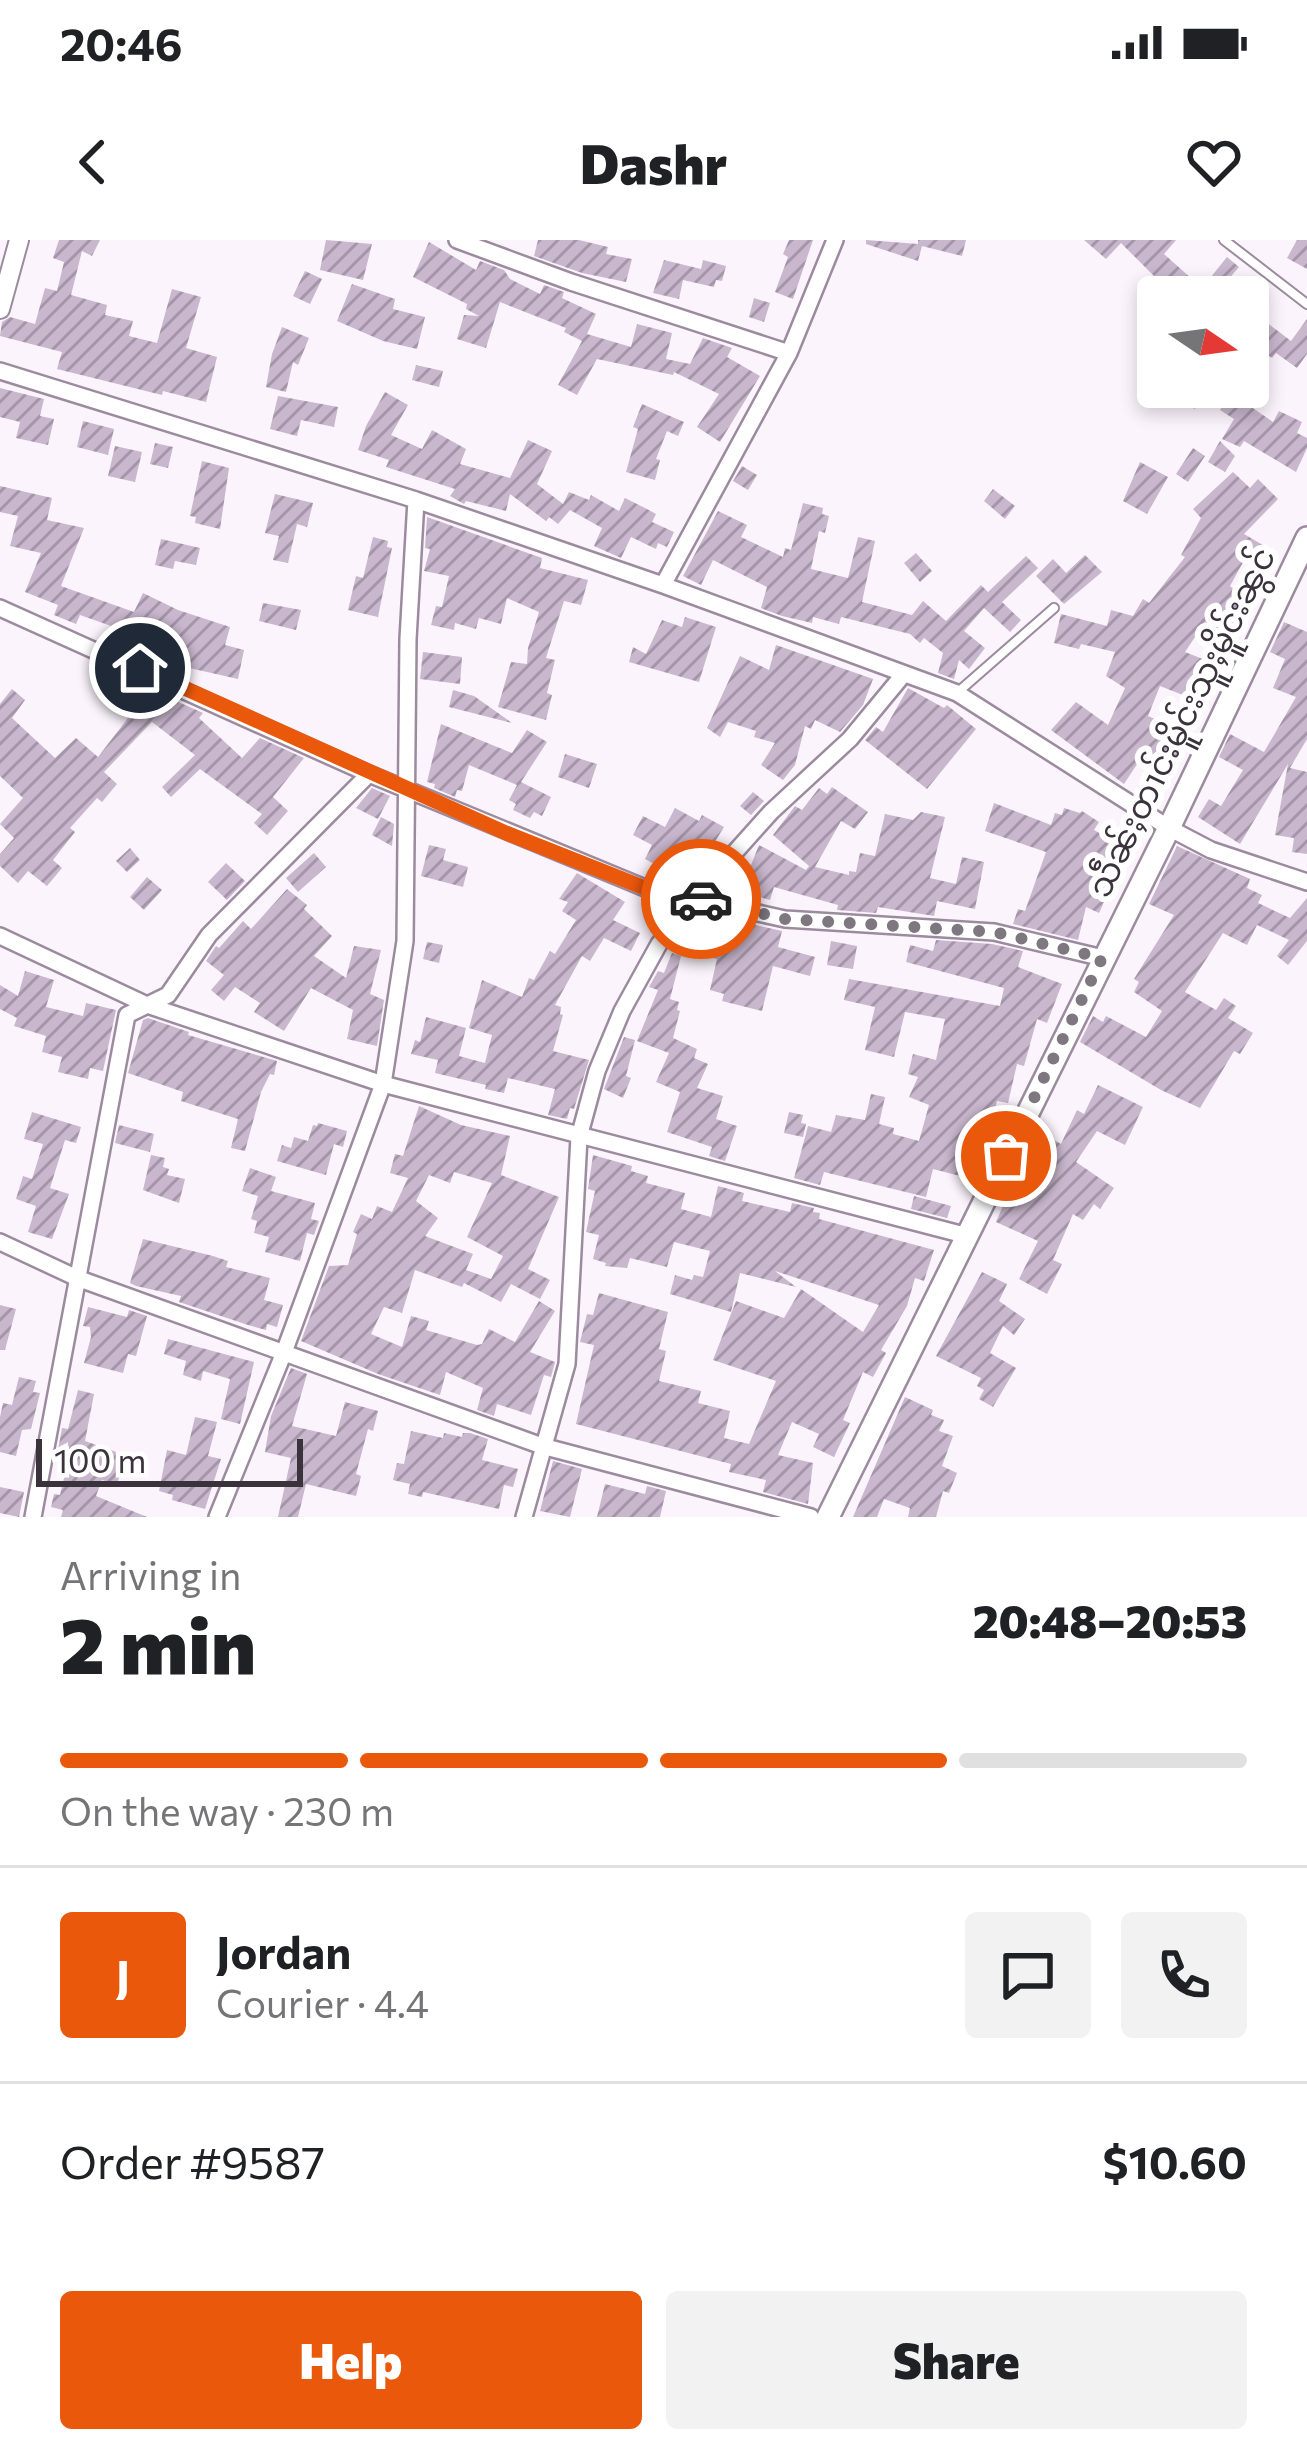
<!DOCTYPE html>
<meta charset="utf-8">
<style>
:root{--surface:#fff;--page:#f2f2f2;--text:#202124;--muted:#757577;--line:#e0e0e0;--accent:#ea580c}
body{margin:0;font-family:Commissioner,"Noto Sans Myanmar",sans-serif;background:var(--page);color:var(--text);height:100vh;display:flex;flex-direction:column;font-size:45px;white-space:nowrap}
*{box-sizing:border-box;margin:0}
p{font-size:39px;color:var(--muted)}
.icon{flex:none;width:66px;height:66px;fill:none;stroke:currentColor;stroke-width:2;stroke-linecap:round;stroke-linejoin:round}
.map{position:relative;height:1277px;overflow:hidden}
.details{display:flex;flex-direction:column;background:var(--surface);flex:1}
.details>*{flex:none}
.needle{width:78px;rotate:103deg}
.buttons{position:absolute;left:1137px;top:36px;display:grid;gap:24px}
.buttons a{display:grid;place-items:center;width:132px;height:132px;border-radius:12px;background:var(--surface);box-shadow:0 6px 18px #0003;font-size:60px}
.scale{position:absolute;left:36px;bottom:30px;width:267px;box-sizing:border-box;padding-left:12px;border:6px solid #3a333c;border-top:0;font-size:33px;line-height:42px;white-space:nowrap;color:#3a333c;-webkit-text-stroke:9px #fff;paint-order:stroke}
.pin{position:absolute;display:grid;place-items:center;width:102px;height:102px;color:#fff;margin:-51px;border:6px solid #fff;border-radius:50%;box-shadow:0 3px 12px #0007}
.courier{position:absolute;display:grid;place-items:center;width:120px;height:120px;margin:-60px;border:9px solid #ea580c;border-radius:50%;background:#fff;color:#222;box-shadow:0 3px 15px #0007}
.summary em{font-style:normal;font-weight:800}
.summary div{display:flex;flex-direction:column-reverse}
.summary{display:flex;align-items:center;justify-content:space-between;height:204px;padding:0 60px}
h1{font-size:78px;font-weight:800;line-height:90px}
.bar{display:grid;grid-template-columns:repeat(4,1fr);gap:18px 12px;align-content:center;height:144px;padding:0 60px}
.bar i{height:15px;border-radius:9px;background:var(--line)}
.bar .on{background:var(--accent)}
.bar p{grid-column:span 4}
.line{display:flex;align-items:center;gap:30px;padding:0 60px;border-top:3px solid var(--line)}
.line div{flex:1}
.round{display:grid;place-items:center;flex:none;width:126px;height:126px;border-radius:12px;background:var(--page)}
.action{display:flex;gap:24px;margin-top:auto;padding:24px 60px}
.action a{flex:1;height:138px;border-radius:12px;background:var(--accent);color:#fff;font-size:48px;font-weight:800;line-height:138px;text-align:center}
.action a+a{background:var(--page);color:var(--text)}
.status{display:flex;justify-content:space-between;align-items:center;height:84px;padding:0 60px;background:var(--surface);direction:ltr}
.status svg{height:33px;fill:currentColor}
header{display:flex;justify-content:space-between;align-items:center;height:156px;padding:0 60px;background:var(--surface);font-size:54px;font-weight:800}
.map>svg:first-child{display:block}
.building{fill:url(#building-hatch);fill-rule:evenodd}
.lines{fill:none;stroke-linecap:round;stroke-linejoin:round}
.service-casing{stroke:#9c8b9f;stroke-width:12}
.minor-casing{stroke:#9c8b9f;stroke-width:20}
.tertiary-casing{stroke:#9c8b9f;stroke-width:22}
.secondary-casing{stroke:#9c8b9f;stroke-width:26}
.service{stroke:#fff;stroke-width:8}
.minor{stroke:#fff;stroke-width:15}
.tertiary{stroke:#fff;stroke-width:18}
.secondary{stroke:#fff;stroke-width:21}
.done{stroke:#7e7780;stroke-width:12;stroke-dasharray:0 21.6}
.route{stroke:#ea580c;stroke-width:15}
.labels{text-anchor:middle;stroke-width:12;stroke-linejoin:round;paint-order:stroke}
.street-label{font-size:33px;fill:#3a333c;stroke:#fff}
</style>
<div class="status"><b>20:46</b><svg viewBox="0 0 49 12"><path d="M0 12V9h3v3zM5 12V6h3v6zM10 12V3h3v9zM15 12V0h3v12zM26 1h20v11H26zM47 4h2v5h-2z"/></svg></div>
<header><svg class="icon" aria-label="back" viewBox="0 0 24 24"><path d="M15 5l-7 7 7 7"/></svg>Dashr<svg class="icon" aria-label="heart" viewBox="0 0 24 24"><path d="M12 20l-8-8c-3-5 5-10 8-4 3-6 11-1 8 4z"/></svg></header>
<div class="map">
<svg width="1307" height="1277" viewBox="0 0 1307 1277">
<defs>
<pattern id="building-hatch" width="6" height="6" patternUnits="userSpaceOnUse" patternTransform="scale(3)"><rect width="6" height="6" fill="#c9b7cd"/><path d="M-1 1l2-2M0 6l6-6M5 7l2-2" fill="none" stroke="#a495a8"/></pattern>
</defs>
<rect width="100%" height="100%" fill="#fcf4fd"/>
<path class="building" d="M59,0H100L92,16L82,11L71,55L107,65L105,75L133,81L129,96L157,103L172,49L201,57L186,108L217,117L206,162L163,151L162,155L57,129L62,112L0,96L2,82L10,77L35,84L45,48L57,51L64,22L53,18Z
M326,0L372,4L363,40L320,30Z
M538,0H579L608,7L606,14L632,19L626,42L582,33L534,16Z
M789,0H813L793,59L775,52L788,17L783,14Z
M866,0L918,4V0H966L962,16L922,6L918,21L866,4Z
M1084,0H1176L1164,14L1202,48L1227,17L1239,27L1227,41L1245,57H1175L1121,3L1106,19Z
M1297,0H1307V29L1287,18Z
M429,2L476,30L480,21L504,30L510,39L540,54L544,45L564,52L562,58L596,74L587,94L631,107L637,84L672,93L666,119L690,124L703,98L732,108L727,117L760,136L720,202L697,187L719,154L674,132L673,135L597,119L577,155L558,145L582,101L564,92L566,88L500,62L486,108L457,99L464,75L479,76L466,69L467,64L413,37Z
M664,20L701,29L703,20L726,26L722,41L716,40L714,47L683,40L679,59L653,53Z
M305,31L322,39L310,64L293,56Z
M352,44L395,59L393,69L425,77L417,109L383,101L337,81Z
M754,58L770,63L764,82L749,77Z
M1262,79L1291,101L1307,79V114L1297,128L1276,113L1272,118L1252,104L1257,96L1252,92Z
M282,87L309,98L298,125L293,122L286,152L266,147L272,114Z
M1158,99V147H1205L1195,169L1138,143Z
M416,125L443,131L439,147L412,140Z
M0,148L44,159L40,176L54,179L48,205L16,198L20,182L0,177Z
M385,152L408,165L391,195L422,209L432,190L466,209L460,224L510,238L528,200L552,211L537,244L563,264L569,252L589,260L591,255L619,271L625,258L645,268L656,274L652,282L674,292L667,307L658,303L656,309L631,297L621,318L594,306L602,288L570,270L558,284L549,277L546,281L510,254L506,271L466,261L464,264L450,256L455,249L386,227L389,220L358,210L366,186Z
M1231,153L1273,182L1279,171L1302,182L1297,193L1307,198V208L1296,232L1244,201L1240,207L1222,199L1234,179L1220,170Z
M278,156L338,167L334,187L301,180L297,196L270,189Z
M642,164L684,182L678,196L667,191L656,219L660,220L655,240L626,232L638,189L633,187Z
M83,181L114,189L108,215L77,207Z
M1220,201L1235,216L1225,232L1208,222Z
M155,203L173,207L168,228L150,224Z
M115,206L142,212L135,242L108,236Z
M1193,208L1205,216L1188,242L1176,234Z
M202,221L229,228L220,289L195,283L196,277L190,276Z
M1140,222L1168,237L1147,274L1123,261Z
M742,226L757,235L748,250L733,241Z
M1233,232L1250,248L1258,239L1278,259L1244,294L1268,308L1260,322L1247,315L1230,346L1247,361L1232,379L1236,381L1227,395L1205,382L1185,412L1208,421L1193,459L1160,446L1148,476L1188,493L1174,525L1145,512L1124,544L1051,490L1076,462L1108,485L1125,448L1106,436L1115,412L1081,404L1079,409L1054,403L1061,374L1107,386L1111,370L1133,376L1143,359L1149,363L1185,317L1181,315L1201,278L1193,269Z
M0,246L52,258L47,280L84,288L61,346L134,372L143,353L178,370L230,387L225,405L244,410L238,439L176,425L179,410L80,375L76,384L54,375L58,365L25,352L41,313L10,306L18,276L0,272Z
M993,249L1015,266L1005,279L984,261Z
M275,254L313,263L307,287L297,284L288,323L273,320L279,296L265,293Z
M803,263L823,268L822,274L829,276L825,293L819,291L811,329L848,338L858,297L875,301L862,362L912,375L923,361L946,381L981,345L988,352L1026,316L1038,328L1002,362L1021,380L1010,392L984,368L964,391L985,408L969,429L959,420L954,439L938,433L943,413L924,398L920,403L910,394L841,377L839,384L813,377L812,383L782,376L761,368L767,347L713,320L701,345L683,336L718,271L747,285L741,297L783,317L785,308L791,310Z
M427,277L542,318L540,328L588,340L581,365L564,361L546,418L555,420L547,453L552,455L546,480L498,467L511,422L527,424L528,408L539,372L507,358L501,384L479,378L476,389L455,383L454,390L431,385L436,366L442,367L449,336L424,331L430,309L425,308Z
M373,297L388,301L387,307L392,308L378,377L348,370L356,336L363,338Z
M161,299L200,308L196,325L175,321L173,329L155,325Z
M916,313L932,331L920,342L904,323Z
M1085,315L1102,332L1064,364L1036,336L1053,319L1066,333Z
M263,363L301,370L296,390L259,381Z
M685,377L716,387L699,442L629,422L633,407L646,414L662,380L682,387Z
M1284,382L1307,392V499L1290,528L1307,532V614L1292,612L1294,598L1275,595L1288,524L1240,604L1198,577L1209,559L1221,566L1243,530L1219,517L1230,494L1264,512L1296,457L1273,448L1285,419L1270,412Z
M776,405L873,439L863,465L840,492L815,480L811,489L805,486L795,525L783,540L761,525L775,503L754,497L756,491L728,482L720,497L707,488L740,416L769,430Z
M423,412L462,417L460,444L420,439Z
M117,434L147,456L154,451L203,473L199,478L242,518L260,498L304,518L273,557L288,571L267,595L254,583L262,574L200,529L171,557L162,547L195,515L152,482L104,532L117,544L102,562L97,558L70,588L75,592L53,620L62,628L47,646L28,631L18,643L0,626V614L14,598L0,584L23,558L0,536V464L12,449L25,460L12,478L55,518L76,498L98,517L131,474L103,453Z
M908,448L944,468L947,465L976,489L927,549L865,500L876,487L883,492Z
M453,450L474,456L512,483L449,467Z
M441,484L512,513L527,490L547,502L521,542L551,557L542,576L534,572L530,578L513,570L516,564L509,560L517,545L469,525L462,551L457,550L455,557L434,548L435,544L427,542Z
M565,514L597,524L589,548L558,537Z
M832,547L868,572L855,589L841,581L815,627L849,635V631L856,632L860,613L875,616L885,574L913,580L921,572L945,577L930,638L956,644L962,617L984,622L975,669L937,661L934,676L878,667L876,673L837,670L838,665L774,647L770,660L735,650L742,623L751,625L759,605L806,630L809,626L773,595L795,566L802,570L819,548L827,554Z
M372,548L390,556L378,579L356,568Z
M753,552L764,561L751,575L740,566Z
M994,563L1051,585L1055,573L1062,575L1064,568L1080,573L1082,571L1099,582L1094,590L1122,606L1101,645L1110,649L1099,673L1086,667L1078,700L1013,684L1018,669L1025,671L1046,612L985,591Z
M675,568L699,581L702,575L724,587L700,626L674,612L665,630L645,619L652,605L633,595L643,576L665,587Z
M381,577L394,584L392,606L372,595Z
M429,605L446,609L443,620L468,627L463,647L421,636Z
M1177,606L1250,639L1247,648L1262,655L1258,663L1290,678L1307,658V701L1288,725L1277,716L1289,700L1257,685L1247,705L1223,693L1185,752L1216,770L1224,758L1236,766L1228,778L1253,793L1240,814L1234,811L1200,868L1161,850L1080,802L1093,776L1103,782L1106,776L1146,797L1162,771L1134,752L1139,742L1134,739L1174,675L1149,664Z
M130,608L140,620L127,632L116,621Z
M314,613L326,627L298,652L286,638Z
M226,623L245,641L227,660L208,642Z
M577,633L625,662L613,680L640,693L631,711L604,698L590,721L582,716L555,765L561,767L560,774L563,775L553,811L589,820L574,869L570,868L567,879L548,875L555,849L508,838L504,853L485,849L486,845L435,833L438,820L411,814L415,800L420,802L426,777L466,788L459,816L485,823L492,795L469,788L482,740L522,757L529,738L534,740L550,711L555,714L576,680L562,671L568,662L559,659Z
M147,637L162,650L144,670L130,657Z
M287,649L307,665L304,669L332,696L314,716L346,738L354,706L381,710L370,754L384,760L377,806L347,799L353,770L311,748L284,791L254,772L260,763L235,747L224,761L211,750L224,735L206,721L216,706L219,708L243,681L251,689Z
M698,672L782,691L778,707L815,717L810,736L773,726L762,771L722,761L724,754L710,750L717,719L688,712Z
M936,700L992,704L1023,711L1018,727L1062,744L1047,783L1037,779L1024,826L1017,824L1008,863L997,861L992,882L987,881L972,919L977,920L972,939L933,929L926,957L824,932L820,945L794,938L808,886L831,892L836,875L865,880L871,854L885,857L879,884L894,888L893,894L919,901L929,865L909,857L918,837L908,834L913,814L936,820L945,779L905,772L894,817L865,810L875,767L844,760L849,739L1000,766L1004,748L906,722L910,705L933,711Z
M831,701L857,706L853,729L827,725Z
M427,702L443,705L439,723L423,719Z
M672,713L681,716L670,759L679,762L677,770L680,771L673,798L697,809L694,818L708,824L697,848L723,856L716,879L737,886L725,921L709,916L712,907L667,892L680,852L656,842L669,813L637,801L658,750L649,747L658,731L664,733Z
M25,731L54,740L46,767L83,776L86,763L116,770L103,831L90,828L88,839L58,832L62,817L42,812L46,796L14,786L17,778L0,769V745L18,756Z
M148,778L189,792L188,795L277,821L274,835L270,834L261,852L245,911L231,908L238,879L181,861L183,852L128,833L143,780Z
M624,797L635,800L626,836L631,838L623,858L604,849Z
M1098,845L1143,867L1125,905L1097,891L1076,922L1114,948L1100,969L1094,964L1083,980L1073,974L1053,1020L1062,1024L1047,1054L1019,1039L1038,1001L996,982L1008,954L1044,894L1061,904L1077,870L1084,874Z
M419,866L461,885L510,896L501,935L559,957L528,1029L550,1040L540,1059L511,1044L501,1062L464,1043L462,1047L415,1030L402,1073L384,1067L371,1094L402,1107L411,1076L429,1081L426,1090L477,1105L482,1104L489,1089L515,1102L539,1061L555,1071L530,1112L555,1122L551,1137L544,1135L531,1175L497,1164L494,1176L477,1170L483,1148L446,1132L440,1155L378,1134L301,1101L329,1026L348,1025L357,994L353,992L361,974L372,979L377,966L392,972L408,938L390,933L395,914L403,916ZM454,932L492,943L467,997L503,1016L491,1039L466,1030L473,1014L425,996L438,978L416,961L429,935L450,943Z
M32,872L81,887L76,903L65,900L50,948L69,954L52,999L28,992L36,966L16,959L23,936L32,939L43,904L24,899Z
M789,872L803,875L801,883L806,884L803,897L784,893Z
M318,883L347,891L343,907L334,904L326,935L277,921L282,905L291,908L294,897L308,901L313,885L317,886Z
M119,885L154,894L150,912L115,903Z
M151,915L165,918L163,927L169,929L167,935L185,939L179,963L143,950Z
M593,915L632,926L631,931L648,936L646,943L685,953L681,969L711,977L718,946L744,953L742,961L790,972L792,963L814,968L813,972L820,973L819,979L934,1010L924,1041L915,1038L907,1066L881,1110L886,1113L873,1137L863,1132L843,1180L850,1183L834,1217L813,1207L819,1194L792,1182L778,1215L813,1223L808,1264L763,1252L766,1240L729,1232L731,1224L576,1184L594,1105L580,1102L587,1074L593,1075L599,1053L668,1072L659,1109L666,1111L659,1141L701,1151L698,1163L730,1171L724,1198L749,1204L776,1141L713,1120L736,1061L784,1078L801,1049L863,1092L879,1065L775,1031L796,1047L740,1033L731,1072L670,1054L675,1035L692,1040L694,1035L703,1037L710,1011L674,1002L667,1027L630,1018L627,1028L605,1026L606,1023L593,1019L599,995L586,992L595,951L588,949Z
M250,928L276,937L271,951L315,963L311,979L319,981L314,995L307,993L300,1021L265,1012L269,997L254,993L257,981L251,979L258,956L242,951Z
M914,956L951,966L947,978L911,969Z
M143,999L213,1016L228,1021L226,1027L270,1038L264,1060L283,1065L277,1087L267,1084L266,1090L248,1085L179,1062L181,1056L136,1046L130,1043Z
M982,1032L1007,1044L999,1061L1025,1079L1014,1095L1003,1086L990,1113L1016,1128L993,1167L979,1159L984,1150L977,1146L981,1138L936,1116Z
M0,1065L16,1069L5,1110H0Z
M88,1067L127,1077L129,1070L147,1076L136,1116L128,1114L123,1133L84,1123L91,1097L90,1087L83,1086Z
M168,1099L254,1122L240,1184L221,1179L230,1139L203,1131L201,1141L183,1135L186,1121L164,1114Z
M291,1128L307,1134L292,1186L336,1196L345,1162L378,1171L373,1191L368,1189L356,1234L361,1236L356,1256L306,1244L298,1277H278L291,1218L265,1212L271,1176Z
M19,1137L36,1141L33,1152L40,1153L31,1189L22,1190L16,1216L0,1212V1177L3,1163L12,1165Z
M78,1150L94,1154L85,1201L125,1215L117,1245L102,1240L96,1256L147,1277H61L63,1270L51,1267L54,1254L60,1255L70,1213L58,1210L62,1188L68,1189Z
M905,1157L933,1170L931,1175L944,1180L939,1191L953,1196L942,1226L957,1233L949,1253L943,1251L936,1277H908L910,1268L884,1259L877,1277H853Z
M195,1177L217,1182L208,1216L221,1219L205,1269L172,1260L173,1255L159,1251L167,1210L186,1215Z
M411,1191L443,1198L444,1193L462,1197L463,1193H470L488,1199L482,1220L518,1229L513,1247L504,1245L499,1269L423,1252L422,1257L408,1254L410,1244L393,1240L397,1223L404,1224Z
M553,1221L582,1229L570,1277L540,1271Z
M605,1244L645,1254L647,1246L666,1251L660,1277H597Z
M0,1247L24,1252L19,1277L0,1273Z"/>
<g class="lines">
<g class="service-casing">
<path id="service" d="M1224,0L1307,64
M958,452L1054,368"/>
</g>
<g class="minor-casing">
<path id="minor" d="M457,0L571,42L789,113
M0,131L416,260L663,345L957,453L1169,588L1211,610L1307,642
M663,345L789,113L835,0
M0,368L369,534L645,648L785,679L994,692L1103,718
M0,696L147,765L383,844L968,996
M0,1002L77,1038L542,1206L811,1277
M33,1277L127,775L168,755L209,695L369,534
M217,1277L283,1115L383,844L405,701L408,399L416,260
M524,1277L567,1124L579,897L597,831L622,771L659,704L694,658L771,572L850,499L903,435"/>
</g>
<g class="tertiary-casing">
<path id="tertiary" d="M0,69L19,0"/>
</g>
<g class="secondary-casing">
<path id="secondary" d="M828,1277L1169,588L1307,298"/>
</g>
<use href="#service" class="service"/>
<use href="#minor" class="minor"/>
<use href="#tertiary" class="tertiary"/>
<use href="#secondary" class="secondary"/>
</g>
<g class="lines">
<path class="done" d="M701,659L785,679L994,692L1102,718L1006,916"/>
<path class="route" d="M140,428L506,593L645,648L701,659"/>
</g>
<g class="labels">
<g class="street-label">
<text transform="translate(1181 482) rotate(-64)" y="12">သဵၼ်ႈတၢင်းမိူင်းသူႈမိူင်းၼွင်</text>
</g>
</g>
</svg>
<div class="buttons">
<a><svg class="needle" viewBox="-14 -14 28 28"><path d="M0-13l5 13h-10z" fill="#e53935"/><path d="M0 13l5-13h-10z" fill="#757577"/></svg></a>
</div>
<div class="scale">100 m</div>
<div class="pin" style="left:1006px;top:916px;background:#ea580c"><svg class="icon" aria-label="bag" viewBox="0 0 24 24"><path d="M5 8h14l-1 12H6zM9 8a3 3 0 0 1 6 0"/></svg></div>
<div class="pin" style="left:140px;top:428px;background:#1f2937"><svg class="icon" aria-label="home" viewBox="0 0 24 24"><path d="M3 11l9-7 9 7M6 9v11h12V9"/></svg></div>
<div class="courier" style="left:701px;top:659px"><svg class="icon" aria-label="car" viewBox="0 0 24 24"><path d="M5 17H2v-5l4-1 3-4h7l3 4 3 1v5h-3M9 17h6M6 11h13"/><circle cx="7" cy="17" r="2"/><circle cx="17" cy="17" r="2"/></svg></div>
</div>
<section class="details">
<div class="summary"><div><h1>2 min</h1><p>Arriving in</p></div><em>20:48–20:53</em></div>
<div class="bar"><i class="on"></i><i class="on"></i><i class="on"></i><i></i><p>On the way · 230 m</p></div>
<div class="line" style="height:216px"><b class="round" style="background:var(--accent);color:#fff">J</b><div><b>Jordan</b><p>Courier · 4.4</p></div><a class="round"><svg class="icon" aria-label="chat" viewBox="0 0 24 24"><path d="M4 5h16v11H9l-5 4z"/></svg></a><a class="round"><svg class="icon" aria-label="phone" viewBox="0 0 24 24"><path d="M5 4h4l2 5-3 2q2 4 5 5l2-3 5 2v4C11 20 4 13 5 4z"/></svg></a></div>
<div class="line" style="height:156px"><div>Order #9587</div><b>$10.60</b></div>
<div class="action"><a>Help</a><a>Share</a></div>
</section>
